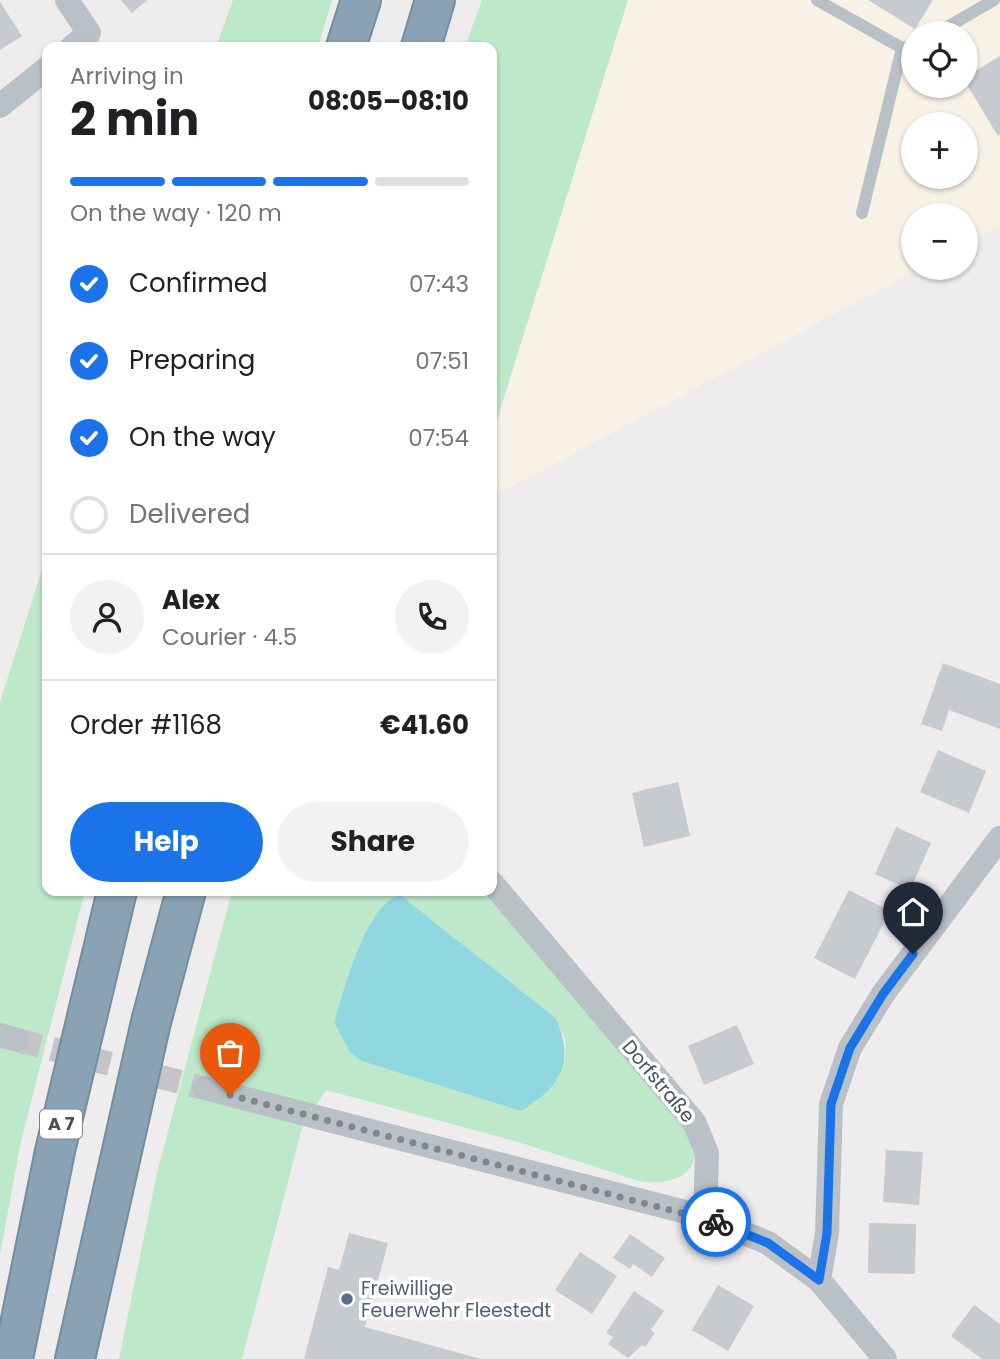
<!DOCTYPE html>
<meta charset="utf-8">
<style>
:root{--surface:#fff;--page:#f2f2f2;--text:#202124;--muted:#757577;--line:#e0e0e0;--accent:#1a73e8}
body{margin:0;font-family:Poppins,sans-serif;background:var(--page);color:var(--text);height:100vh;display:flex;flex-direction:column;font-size:26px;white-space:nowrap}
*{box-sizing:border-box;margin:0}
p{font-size:23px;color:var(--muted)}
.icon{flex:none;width:38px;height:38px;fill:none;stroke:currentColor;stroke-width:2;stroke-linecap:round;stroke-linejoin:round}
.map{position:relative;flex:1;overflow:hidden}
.sheet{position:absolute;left:42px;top:42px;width:455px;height:854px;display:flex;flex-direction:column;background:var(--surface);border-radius:14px;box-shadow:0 2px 5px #0004}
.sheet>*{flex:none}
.buttons{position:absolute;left:901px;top:21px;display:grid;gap:14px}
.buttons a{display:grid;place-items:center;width:77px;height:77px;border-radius:50%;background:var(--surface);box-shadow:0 2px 5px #0004;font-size:35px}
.pin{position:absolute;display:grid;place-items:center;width:60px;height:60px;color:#fff;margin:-72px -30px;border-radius:50% 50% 50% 0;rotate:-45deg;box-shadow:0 0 7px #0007}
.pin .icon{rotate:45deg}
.courier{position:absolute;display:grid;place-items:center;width:70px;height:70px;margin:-35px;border:5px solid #1a73e8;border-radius:50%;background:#fff;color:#222;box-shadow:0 2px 9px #0007}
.summary em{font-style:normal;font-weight:700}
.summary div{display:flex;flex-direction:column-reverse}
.summary{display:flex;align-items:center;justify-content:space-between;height:119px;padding:0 28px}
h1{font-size:46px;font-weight:700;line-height:52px}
.bar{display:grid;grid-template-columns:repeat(4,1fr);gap:10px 7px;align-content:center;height:84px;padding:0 28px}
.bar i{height:9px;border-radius:5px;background:var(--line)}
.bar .current{background:var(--accent)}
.bar p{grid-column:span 4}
.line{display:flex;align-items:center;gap:18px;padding:0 28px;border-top:2px solid var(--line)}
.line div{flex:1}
.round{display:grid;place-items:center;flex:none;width:74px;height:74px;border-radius:37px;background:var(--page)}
ol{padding:0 28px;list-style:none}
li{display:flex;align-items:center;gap:21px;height:77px}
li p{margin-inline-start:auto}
li .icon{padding:7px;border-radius:50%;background:var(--accent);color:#fff;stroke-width:4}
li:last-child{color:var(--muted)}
li i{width:38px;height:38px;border:4px solid var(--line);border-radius:50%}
.action{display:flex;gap:14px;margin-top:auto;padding:14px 28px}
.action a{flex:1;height:80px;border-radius:42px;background:var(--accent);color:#fff;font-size:28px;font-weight:700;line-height:80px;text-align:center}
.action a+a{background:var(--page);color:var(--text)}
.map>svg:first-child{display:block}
.commercial{fill:#f8f1e6;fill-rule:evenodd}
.green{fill:#bee8ca;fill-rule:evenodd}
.water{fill:#91d7e0}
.building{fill:#c7cace}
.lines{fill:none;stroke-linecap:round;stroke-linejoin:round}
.street-tunnel{stroke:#c4c5c7;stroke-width:24;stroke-dasharray:24 12;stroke-linecap:butt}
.highway-casing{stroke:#748ea1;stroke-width:42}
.lane{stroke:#b9c1c7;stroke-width:12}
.street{stroke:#b9c1c7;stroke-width:24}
.highway{stroke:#89a3b5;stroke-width:38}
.done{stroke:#81878b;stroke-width:7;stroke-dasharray:0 12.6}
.route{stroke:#1a73e8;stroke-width:9}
.service-dot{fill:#5c6f8a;stroke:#fff;stroke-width:2.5}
.labels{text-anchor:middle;stroke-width:7;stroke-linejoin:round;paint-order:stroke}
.shield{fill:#fff;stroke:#7e8589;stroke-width:2}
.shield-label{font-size:18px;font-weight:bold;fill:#475157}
.street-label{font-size:19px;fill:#475157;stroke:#fff}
.service-label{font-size:19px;fill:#4e5e75;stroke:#fff;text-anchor:start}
</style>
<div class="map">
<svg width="1000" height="1359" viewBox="0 0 1000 1359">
<rect width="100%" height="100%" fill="#eeecec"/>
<path class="commercial" d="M628,0H1000V225L966,243V215H914V268H921L492,497V436ZM914,33H966V86H914ZM914,124H966V177H914Z"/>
<path class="green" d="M233,0H332L318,47H216Z
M482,0H628L492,436V47H465Z
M47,554V891H85L21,1141L0,1255V702Z
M232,891H488L684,1123C687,1130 695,1142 695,1150C696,1181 661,1185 639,1181L515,1141L326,1090L302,1128L242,1359H119L157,1173ZM400,895L556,1018L565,1039V1060L334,1022L372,920Z"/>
<path class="water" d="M400,895L556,1018C575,1063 561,1086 521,1111L362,1061L350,1052L334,1022C345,989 365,905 400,895Z"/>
<path class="building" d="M121,0H147L132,13Z
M868,0H933L915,29Z
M0,2L22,36L0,50Z
M1000,56V134L998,136L966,83V77Z
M943,663L1000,684V729L949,710L942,731L921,724Z
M938,750L986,771L969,813L920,792Z
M678,782L690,836L644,847L632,793Z
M896,827L931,843L910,890L875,874Z
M849,890L890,911L855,979L814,958Z
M737,1025L754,1064L704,1085L688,1046Z
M886,1150L923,1152L919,1205L883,1202Z
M869,1223L916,1224L915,1274L868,1273Z
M349,1233L388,1243L365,1327L481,1359H304L328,1267L339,1270Z
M630,1234L665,1258L652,1277L633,1264L630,1269L613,1258Z
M580,1252L617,1276L592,1314L555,1290Z
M718,1285L754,1306L728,1351L692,1330Z
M634,1291L664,1311L651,1330L655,1333L645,1347L642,1345L628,1358L608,1344L613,1337L606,1333Z
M974,1305L1000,1324V1359H982L951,1336Z"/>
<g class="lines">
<path class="street-tunnel" d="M17,1040L204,1088"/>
<g class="highway-casing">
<path id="highway" d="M346,47L361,0
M421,47L435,0
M13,1359L55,1151L117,891
M75,1359L151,1022L186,891"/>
</g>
<path class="lane" d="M817,0L902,48L914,46
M937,33L994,0
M862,213L902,48"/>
<path class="street" d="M67,0L89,33L72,47
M0,106L47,68
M492,883L694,1122L707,1153L705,1217
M0,1035L17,1040
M204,1088L705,1217L768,1243L819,1280L885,1359
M819,1280L827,1233L831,1104L850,1048L883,994L1000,838"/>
<use href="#highway" class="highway"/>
</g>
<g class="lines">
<path class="done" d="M230,1095L716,1222"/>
<path class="route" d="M716,1222L768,1243L819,1280L827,1233L831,1104L850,1048L883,994L913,954"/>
</g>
<circle class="service-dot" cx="347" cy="1299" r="7"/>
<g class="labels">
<rect class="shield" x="40" y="1109.5" width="42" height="29" rx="5"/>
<g class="shield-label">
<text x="61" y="1130">A 7</text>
</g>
<g class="street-label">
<text transform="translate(659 1081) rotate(50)" y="7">Dorfstraße</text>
</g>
<g class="service-label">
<text x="361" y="1295">Freiwillige<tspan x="361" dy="22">Feuerwehr Fleestedt</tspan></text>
</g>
</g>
</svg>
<div class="buttons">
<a><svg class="icon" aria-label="locate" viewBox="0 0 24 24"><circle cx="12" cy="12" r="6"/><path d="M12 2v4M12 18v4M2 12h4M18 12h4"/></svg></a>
<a>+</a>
<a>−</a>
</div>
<div class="pin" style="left:230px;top:1095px;background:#ea580c"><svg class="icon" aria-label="bag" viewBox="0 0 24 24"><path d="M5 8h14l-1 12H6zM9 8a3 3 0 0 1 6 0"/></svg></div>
<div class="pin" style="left:913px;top:954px;background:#1f2937"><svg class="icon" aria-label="home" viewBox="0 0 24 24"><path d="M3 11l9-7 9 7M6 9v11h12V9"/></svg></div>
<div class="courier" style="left:716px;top:1222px"><svg class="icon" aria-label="bike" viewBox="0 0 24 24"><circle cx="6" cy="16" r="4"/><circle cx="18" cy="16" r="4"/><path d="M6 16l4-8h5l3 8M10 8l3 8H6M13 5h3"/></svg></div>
<section class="sheet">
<div class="summary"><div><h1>2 min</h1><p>Arriving in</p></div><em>08:05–08:10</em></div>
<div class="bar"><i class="current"></i><i class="current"></i><i class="current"></i><i></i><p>On the way · 120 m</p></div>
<ol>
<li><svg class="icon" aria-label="check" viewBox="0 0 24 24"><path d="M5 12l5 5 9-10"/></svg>Confirmed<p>07:43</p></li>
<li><svg class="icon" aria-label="check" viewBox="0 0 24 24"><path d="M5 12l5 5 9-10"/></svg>Preparing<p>07:51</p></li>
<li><svg class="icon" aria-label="check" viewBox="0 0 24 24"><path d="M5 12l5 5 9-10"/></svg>On the way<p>07:54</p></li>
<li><i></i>Delivered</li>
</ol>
<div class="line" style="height:126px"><a class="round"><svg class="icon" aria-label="person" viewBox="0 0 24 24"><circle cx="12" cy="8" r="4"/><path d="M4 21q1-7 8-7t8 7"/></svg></a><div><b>Alex</b><p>Courier · 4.5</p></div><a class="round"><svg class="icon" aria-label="phone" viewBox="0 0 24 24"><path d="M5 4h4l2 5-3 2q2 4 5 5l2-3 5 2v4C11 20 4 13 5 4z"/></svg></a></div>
<div class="line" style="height:91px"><div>Order #1168</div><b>€41.60</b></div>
<div class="action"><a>Help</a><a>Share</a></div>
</section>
</div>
